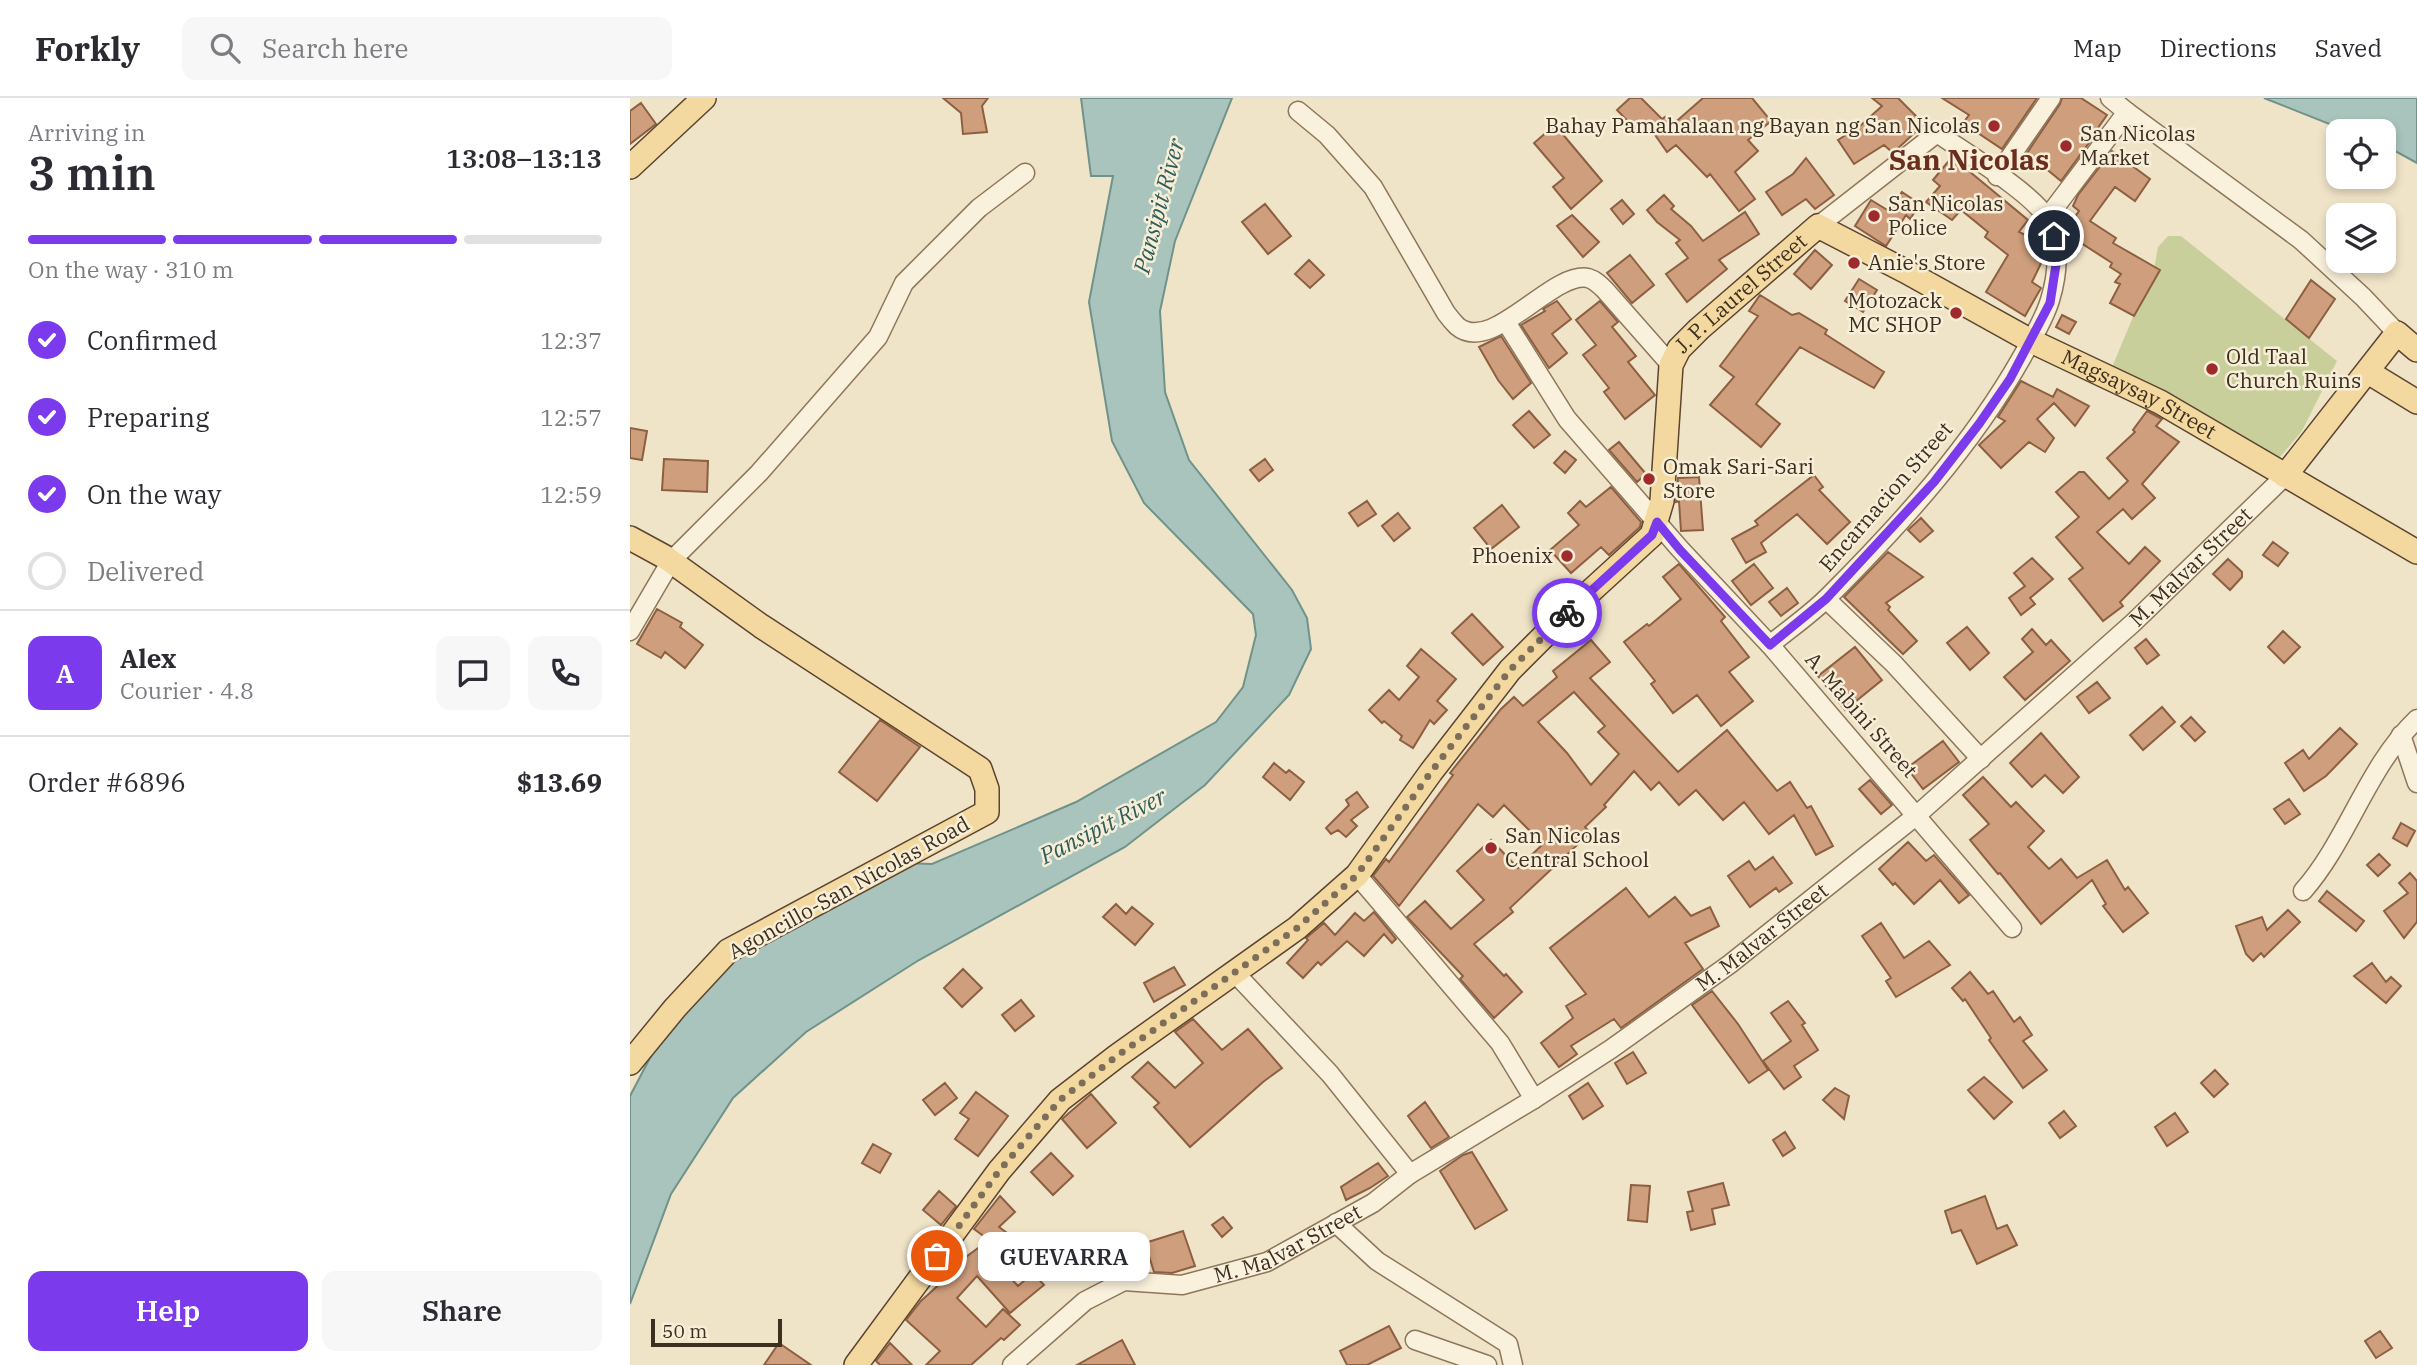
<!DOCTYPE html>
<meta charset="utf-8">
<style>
:root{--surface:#fff;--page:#f7f7f7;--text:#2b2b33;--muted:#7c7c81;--line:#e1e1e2;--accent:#7c3aed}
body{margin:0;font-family:"IBM Plex Serif",serif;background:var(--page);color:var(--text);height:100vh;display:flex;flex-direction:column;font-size:26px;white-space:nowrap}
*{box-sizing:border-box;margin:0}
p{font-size:23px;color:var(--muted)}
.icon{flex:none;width:38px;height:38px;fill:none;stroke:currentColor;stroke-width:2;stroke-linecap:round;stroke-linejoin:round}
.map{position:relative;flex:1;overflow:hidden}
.drawer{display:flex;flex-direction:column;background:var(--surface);width:630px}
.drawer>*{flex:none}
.controls{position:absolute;left:1696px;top:21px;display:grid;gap:14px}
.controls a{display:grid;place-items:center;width:70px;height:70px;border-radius:14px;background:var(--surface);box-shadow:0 4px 10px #0003;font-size:35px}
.scale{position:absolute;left:21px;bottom:18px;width:131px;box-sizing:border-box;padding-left:7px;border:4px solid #3d2e20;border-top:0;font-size:19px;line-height:24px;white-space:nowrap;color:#3d2e20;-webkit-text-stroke:5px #f7eed8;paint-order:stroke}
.pin{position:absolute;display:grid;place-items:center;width:60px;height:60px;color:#fff;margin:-30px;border:4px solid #fff;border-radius:50%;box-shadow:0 2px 7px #0007}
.courier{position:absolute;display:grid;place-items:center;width:70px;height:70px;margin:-35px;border:5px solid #7c3aed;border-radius:50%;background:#fff;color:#222;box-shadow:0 2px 9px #0007}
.bubble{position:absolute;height:49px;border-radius:14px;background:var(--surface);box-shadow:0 4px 10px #0003;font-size:23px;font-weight:600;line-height:49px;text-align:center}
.headline em{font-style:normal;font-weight:600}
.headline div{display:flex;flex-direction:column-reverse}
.headline{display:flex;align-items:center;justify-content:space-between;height:119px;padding:0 28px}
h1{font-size:46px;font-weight:600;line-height:52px}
.bar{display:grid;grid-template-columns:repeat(4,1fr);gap:10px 7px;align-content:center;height:84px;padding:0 28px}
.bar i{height:9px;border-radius:5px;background:var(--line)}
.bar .on{background:var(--accent)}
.bar p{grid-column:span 4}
.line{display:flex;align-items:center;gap:18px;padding:0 28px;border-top:2px solid var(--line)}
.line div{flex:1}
.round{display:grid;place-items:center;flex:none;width:74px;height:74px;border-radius:14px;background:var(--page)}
ol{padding:0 28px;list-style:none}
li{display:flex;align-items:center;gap:21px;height:77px}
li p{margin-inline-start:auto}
li .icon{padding:7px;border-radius:50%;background:var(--accent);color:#fff;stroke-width:4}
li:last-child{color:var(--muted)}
li i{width:38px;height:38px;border:4px solid var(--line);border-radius:50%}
.cta{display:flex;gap:14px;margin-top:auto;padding:14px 28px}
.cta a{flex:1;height:80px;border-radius:14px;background:var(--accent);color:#fff;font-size:28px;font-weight:600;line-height:80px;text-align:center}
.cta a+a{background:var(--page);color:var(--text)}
header{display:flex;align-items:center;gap:42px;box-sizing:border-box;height:98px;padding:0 35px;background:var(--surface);border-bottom:2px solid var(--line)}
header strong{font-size:33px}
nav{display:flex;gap:38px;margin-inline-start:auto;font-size:24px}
.search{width:490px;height:63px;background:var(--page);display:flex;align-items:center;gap:18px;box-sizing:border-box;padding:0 24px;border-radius:14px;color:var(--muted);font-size:26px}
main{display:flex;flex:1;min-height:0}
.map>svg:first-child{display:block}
.green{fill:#c9cf9b}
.water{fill:#a9c4bc;stroke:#6f938a;stroke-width:2}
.building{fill:#cf9f7d;stroke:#8d5f41;stroke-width:2;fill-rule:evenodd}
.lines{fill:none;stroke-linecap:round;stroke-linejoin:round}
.minor-casing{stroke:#8d765c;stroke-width:21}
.major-casing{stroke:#5b4430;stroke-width:26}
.minor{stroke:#faf1dc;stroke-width:18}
.major{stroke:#f3d9a0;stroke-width:23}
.done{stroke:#7c6e5b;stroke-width:7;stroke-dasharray:0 12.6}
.route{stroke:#7c3aed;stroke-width:9}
.poi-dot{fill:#9e2a2b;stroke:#f7eed8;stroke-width:2.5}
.labels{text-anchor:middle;stroke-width:5;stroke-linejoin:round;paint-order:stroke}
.poi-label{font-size:21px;fill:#3d2e20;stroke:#f7eed8;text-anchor:start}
.street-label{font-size:21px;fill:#3d2e20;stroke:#f7eed8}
.water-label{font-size:23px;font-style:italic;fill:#2f5d5a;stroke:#f7eed8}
.district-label{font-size:28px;font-weight:bold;fill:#6b2e1e;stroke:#f7eed8}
</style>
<header>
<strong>Forkly</strong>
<div class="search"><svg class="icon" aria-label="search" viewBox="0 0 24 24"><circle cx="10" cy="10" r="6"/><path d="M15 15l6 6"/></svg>Search here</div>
<nav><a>Map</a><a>Directions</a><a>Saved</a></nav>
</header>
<main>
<section class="drawer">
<div class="headline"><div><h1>3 min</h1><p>Arriving in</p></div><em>13:08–13:13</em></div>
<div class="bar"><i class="on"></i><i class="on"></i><i class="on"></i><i></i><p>On the way · 310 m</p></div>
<ol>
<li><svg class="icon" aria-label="check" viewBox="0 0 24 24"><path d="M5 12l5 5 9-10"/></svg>Confirmed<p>12:37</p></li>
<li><svg class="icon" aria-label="check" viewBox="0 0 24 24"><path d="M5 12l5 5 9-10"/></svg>Preparing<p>12:57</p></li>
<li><svg class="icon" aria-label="check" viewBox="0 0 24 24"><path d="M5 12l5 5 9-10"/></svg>On the way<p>12:59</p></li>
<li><i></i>Delivered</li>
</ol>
<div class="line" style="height:126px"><b class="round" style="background:var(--accent);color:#fff">A</b><div><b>Alex</b><p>Courier · 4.8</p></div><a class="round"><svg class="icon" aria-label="chat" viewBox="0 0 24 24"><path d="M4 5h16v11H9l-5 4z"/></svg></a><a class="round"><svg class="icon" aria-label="phone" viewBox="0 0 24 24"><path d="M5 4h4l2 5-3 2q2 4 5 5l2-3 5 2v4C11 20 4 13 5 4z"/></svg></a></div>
<div class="line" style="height:91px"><div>Order #6896</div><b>$13.69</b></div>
<div class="cta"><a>Help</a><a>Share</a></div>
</section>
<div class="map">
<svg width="1787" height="1267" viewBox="0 0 1787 1267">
<rect width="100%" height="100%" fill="#f0e4c8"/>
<path class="green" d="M1538,138H1551L1707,263L1672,333L1645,365L1480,274L1525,166L1528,149Z"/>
<path class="water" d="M451,0H602L545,143L530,213L535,294L559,362L662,492L677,520L681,551L659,597L575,687L495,749L289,862L176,934L103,1000L41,1096L0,1206V998L54,895L112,840L272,765L302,766L446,704L586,624L613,589L626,537L623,516L514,405L482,343L459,204L483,78H461Z
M1634,0H1787V65L1754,47V33H1717Z"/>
<path class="building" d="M313,0H358L352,8L357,34L333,36L331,15Z
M1000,0H1011L1032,21L1035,19L1041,28L1073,0H1122L1141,23L1118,42L1128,53L1105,74L1125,101L1109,113L1080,76L1077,79L1046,47L1037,54L1016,24L1007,33L987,12Z
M1242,0H1268L1294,26L1263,55L1254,47L1224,66L1208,42L1230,28L1252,8Z
M1312,0H1407L1372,51L1333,25L1339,17Z
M1432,0H1451L1477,17L1463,37L1464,38L1431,83L1397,55L1430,6Z
M11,5L26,26L0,46V13Z
M925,27L972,83L941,111L923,89L934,80L904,45Z
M1482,53L1520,81L1505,103L1485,89L1460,123L1486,140L1483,145L1530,172L1504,218L1480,205L1490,186L1485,184L1491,176L1480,169L1482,165L1434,134L1449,113L1443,108L1448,97Z
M1322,59L1398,122L1389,134L1414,146L1415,157L1402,184L1411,190L1395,218L1356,194L1378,157L1355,139L1358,134L1331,112L1322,122L1296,104L1310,88L1303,82Z
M1176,60L1204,97L1185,111L1176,101L1152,117L1136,94L1163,76Z
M1272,94L1290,106L1280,121L1276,117L1256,148L1225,128L1241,102L1259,113Z
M1034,97L1044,108L1041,111L1061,128L1073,143L1115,114L1129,136L1089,162L1097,171L1057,204L1036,176L1058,160L1046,145L1050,142L1027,124L1017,112Z
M992,102L1004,116L993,126L981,111Z
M635,106L661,138L638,156L612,124Z
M942,117L969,144L953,159L927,128Z
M1185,152L1202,167L1181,191L1164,176Z
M1000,157L1024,187L1002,205L977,175Z
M679,162L694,177L680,190L665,176Z
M1229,181L1247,192L1233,214L1215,203Z
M1681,182L1705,201L1679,240L1656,221Z
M1130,197L1162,217L1169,215L1197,232L1195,236L1254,274L1244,290L1170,249L1126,306L1150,326L1131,349L1080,307L1104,279L1090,268L1128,218L1119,213Z
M927,203L941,221L922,236L937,255L919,270L891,227L915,213L913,211Z
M970,203L988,224L982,229L1006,258L998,264L1025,297L995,321L974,294L979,290L953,257L966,247L946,222Z
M1432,217L1446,224L1439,236L1426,229Z
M871,238L901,285L883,301L868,282L849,249Z
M1391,283L1423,299L1427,291L1459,308L1445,328L1424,305L1407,321L1424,340L1415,354L1399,344L1371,370L1349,347L1375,323L1368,319Z
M899,313L920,337L904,350L883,327Z
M1517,313L1532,321L1526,328L1549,344L1512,386L1525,400L1502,421L1493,411L1467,434L1499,466L1515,449L1530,463L1490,504L1493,508L1473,523L1439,481L1453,470L1426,439L1449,419L1426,394L1449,374H1454L1479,401L1498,383L1477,360L1505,334L1503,332Z
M0,330L17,333L12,362L0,360Z
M989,344L1016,376L1007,384L979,352Z
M935,353L946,362L935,375L924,365Z
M34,361L78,363L77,394L32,392Z
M635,361L643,372L629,383L620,372Z
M1184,377L1193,389L1189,392L1220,424L1197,446L1167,416L1131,445L1136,454L1116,465L1102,441L1128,427L1125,423Z
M1069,379L1073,432L1051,433L1049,403L1046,404L1048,380Z
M981,389L1011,424L1010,429L979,457L971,449L941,475L920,452L949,427L938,415L950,403L956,409Z
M737,403L746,416L728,428L719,415Z
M872,407L889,429L861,451L844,430Z
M768,415L780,430L764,443L752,428Z
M1291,420L1303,433L1290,444L1278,432Z
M1643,444L1658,455L1648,468L1633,457Z
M1258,454L1293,479L1256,505L1260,509L1258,512L1287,543L1273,556L1214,499Z
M1402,460L1423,481L1400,500L1405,506L1391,517L1379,500L1395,488L1384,475Z
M1598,461L1612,474V479L1600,492L1583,476Z
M1049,466L1095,519L1091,523L1119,559L1099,574L1123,603L1091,628L1067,597L1043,615L1021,586L1025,583L994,544L1017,526L1019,528L1051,501L1033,479Z
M1124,466L1143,490L1121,507L1102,483Z
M1157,490L1168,505L1151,518L1139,504Z
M27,511L52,525L50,529L73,547L55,570L35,554L31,560L7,546Z
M842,516L873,549L853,567L822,535Z
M1337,529L1359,555L1340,572L1317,545Z
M1402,531L1416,547L1421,542L1440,563L1395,602L1374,579L1403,554L1392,541Z
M1653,533L1670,549L1654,565L1638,549Z
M1516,541L1529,557L1517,566L1505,550Z
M961,542L980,564L960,580L1048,674L1097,632L1147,693L1160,684L1177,710L1181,708L1203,748L1186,757L1164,717L1139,736L1114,704L1093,722L1066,692L1049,707L1029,684L1021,692L1004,673L974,707L976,709L955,729L960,735L880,810L883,814L844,846L874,878L876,876L892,894L864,920L830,881L833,878L777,819L795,803L821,831L854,802L827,773L861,742L888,770L913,746L874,707L863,719L848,706L769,808L743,778L756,761L759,764L823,677L820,675L871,611L884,599L893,608L927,579L923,573ZM944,594L975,628L968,634L989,656L961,687L937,655L908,624Z
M1225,549L1252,582L1215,612L1188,578Z
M791,551L826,581L807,603L817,612L804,626L800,622L783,650L770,642L772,638L754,623L752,625L739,612L759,592L769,602L789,579L777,568Z
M1467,584L1480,600L1459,615L1447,599Z
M1532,609L1545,624L1513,652L1500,637Z
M1561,619L1575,634L1565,643L1551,628Z
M250,622L290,649L247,703L209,674Z
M1710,630L1727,646L1696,678L1674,693L1655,665L1673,652L1679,661Z
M1411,635L1449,679L1433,695L1415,677L1402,689L1380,665Z
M1313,643L1329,664L1293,691L1277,670Z
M644,665L656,675L659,672L674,684L660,702L633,679Z
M1353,679L1381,709L1386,704L1414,733L1398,749L1419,771L1431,761L1447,780L1477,762L1495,792L1498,789L1518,815L1493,834L1473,808L1476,806L1462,782L1411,826L1370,775L1368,776L1340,742L1359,726L1333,697Z
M1240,682L1262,707L1251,716L1229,691Z
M727,694L738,709L721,722L727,728L716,739L708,732L701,736L696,730L719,707L716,702Z
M1659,701L1670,716L1655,726L1644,711Z
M1771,725L1785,733L1777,748L1763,740Z
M1278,744L1296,763L1304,757L1339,797L1329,805L1310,782L1284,806L1265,785L1263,787L1249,771Z
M1749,756L1760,767L1748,778L1737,767Z
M1143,759L1162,785L1149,794L1146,790L1120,809L1098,778L1119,763L1125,772Z
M1780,775L1787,783V824L1774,840L1754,813L1778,795L1769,785Z
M996,790L1019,819L1045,799L1061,818L1080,809L1089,828L1055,845L1073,871L991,930L984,921L941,948L947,956L929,969L911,945L943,920L936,908L956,896L920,850Z
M1697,793L1734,823L1726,833L1689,803Z
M486,806L496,816L502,809L523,826L505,847L473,819Z
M1658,812L1670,824L1634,859L1631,855L1623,863L1616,856L1606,828L1632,819L1637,832Z
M744,814L766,841L762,845L754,836L734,858L717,843L691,867L688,864L673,880L657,865L678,842L676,840L694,825L705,837L725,815L734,823Z
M1251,825L1274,860L1299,843L1320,867L1266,899L1256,883L1261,880L1232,838Z
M1742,865L1756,884L1761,879L1771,888L1756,905L1724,878Z
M544,869L555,887L524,904L514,885Z
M333,871L352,890L332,909L314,890Z
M1340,874L1358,896L1363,893L1384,924L1390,919L1402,937L1393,943L1417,972L1393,990L1359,942L1361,940L1335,901L1333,903L1322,890Z
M1082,893L1108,926L1138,972L1119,985L1062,907Z
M391,902L404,918L385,933L372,917Z
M1158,903L1175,925L1172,927L1188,952L1164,968L1171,979L1154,991L1133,963L1161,943L1141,915Z
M563,921L592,952L618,931L652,970L633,984L560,1049L524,1009L529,1005L502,979L518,964L545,990L573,965L545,934Z
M1003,954L1016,975L997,986L985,965Z
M1585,972L1598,986L1584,999L1571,985Z
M1354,979L1382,1004L1364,1021L1338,992Z
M315,985L327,1000L305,1017L293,1002Z
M958,985L973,1008L953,1021L939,998Z
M1205,990L1219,998L1214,1021L1193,1002Z
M346,994L378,1018L348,1058L325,1041L339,1021L330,1015Z
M461,996L486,1025L457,1050L432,1021Z
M795,1004L819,1039L801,1050L778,1018Z
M1434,1013L1446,1028L1430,1040L1419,1025Z
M1545,1015L1558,1034L1537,1048L1525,1029Z
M1155,1034L1165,1050L1153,1058L1143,1042Z
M243,1046L261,1056L250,1075L232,1065Z
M842,1054L877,1112L845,1131L810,1073L833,1057Z
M421,1055L443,1078L423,1097L401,1074Z
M748,1065L758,1078L740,1090L716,1102L711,1089Z
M1093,1085L1099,1107L1082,1111L1085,1126L1061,1132L1057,1114L1063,1113L1058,1094Z
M1001,1087L1020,1088L1017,1124L998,1122Z
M309,1093L326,1108L311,1127L293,1112Z
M370,1098L385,1114L369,1129L384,1140L367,1165L388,1188L403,1175L414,1187L380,1215L347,1178L327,1200L356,1229L373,1211L390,1227L374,1242L371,1240L341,1267H296L310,1253L276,1222L291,1203L314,1182L309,1178L324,1160L329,1164L359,1142L344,1131Z
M1355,1098L1367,1131L1377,1127L1387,1147L1347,1166L1331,1132L1322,1135L1315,1113Z
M593,1119L602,1130L592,1139L582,1127Z
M553,1133L565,1168L542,1175L524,1174L515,1145Z
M759,1228L771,1250L737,1267H717L710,1253Z
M1750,1233L1762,1250L1746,1260L1735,1243Z
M492,1242L505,1267H447Z
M149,1245L181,1267H134Z
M260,1245L282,1267H250L246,1263Z"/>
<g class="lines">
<g class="minor-casing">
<g id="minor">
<path d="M1480,0L1497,14L1671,142L1733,199L1767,235"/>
<path d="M668,13L697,37L743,89L816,215C819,219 823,224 827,228C862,258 921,173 958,180C965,182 970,187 975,192L1041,267"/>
<path d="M1367,78L1421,0"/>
<path d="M1417,120L1497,14"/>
<path d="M876,224L937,321L1050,451L1140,547L1382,830"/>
<path d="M1196,501L1264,566L1351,661"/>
<path d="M0,533L41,463L129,375L248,239L274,185L349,110L395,75"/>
<path d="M1140,547C1159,531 1180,517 1198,499C1270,427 1341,349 1392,259C1402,241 1414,222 1420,202C1428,176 1431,144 1416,119C1401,94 1334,54 1307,35L1188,128"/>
<path d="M1771,637L1787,685"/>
<path d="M727,777L870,945L904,1001"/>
<path d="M1673,793C1718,742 1737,669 1787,621"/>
<path d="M605,875L700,976L780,1076"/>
<path d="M706,1125L747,1163L878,1246L883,1267"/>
<path d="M785,1242L857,1267"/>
<path id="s1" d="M382,1267L455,1203L494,1183L552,1187L637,1164L743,1105L780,1076L904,1001L981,951L1100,866L1287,717L1503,525L1655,378"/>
</g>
</g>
<g class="major-casing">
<g id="major">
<path d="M0,69L74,0"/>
<path d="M1738,274L1787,304"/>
<path d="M1655,378L1767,235L1787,252"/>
<path d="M0,440L35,459L131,528L350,671L357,691V714L98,853L45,910L0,965"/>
<path id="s2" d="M226,1267L369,1073L430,1002L487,958L667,830L727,777L801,674L880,572L939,513L1022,437L1032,403L1041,267L1049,251L1069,231L1188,128L1275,173L1401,243L1530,304L1787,454"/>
</g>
</g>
<use href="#minor" class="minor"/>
<use href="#major" class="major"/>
</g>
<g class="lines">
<path class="done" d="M307,1158L369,1073L430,1002L487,958L667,830L727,777L801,674L880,572L937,515"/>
<path class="route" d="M937,515L1022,437L1027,424L1050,452L1140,547L1196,501L1304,384L1349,326L1380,281L1420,205L1427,160L1424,138"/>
</g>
<g class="poi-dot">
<circle cx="1364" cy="28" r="7"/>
<circle cx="1436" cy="48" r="7"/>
<circle cx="1244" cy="118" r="7"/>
<circle cx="1224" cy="165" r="7"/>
<circle cx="1326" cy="215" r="7"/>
<circle cx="1582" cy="271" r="7"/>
<circle cx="1019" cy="381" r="7"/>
<circle cx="937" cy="458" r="7"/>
<circle cx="861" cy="750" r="7"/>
</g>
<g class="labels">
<g class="poi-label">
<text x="1350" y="35" text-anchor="end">Bahay Pamahalaan ng Bayan ng San Nicolas</text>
<text x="1450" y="43">San Nicolas<tspan x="1450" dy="24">Market</tspan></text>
<text x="1258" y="113">San Nicolas<tspan x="1258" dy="24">Police</tspan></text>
<text x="1238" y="172">Anie's Store</text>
<text x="1312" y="210" text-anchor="end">Motozack<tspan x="1312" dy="24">MC SHOP</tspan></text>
<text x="1596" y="266">Old Taal<tspan x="1596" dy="24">Church Ruins</tspan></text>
<text x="1033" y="376">Omak Sari-Sari<tspan x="1033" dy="24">Store</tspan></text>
<text x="923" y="465" text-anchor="end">Phoenix</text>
<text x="875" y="745">San Nicolas<tspan x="875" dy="24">Central School</tspan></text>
</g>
<g class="street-label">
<text dy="7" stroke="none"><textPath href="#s2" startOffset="1432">J. P. Laurel Street</textPath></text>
<text dy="7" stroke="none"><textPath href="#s2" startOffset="1897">Magsaysay Street</textPath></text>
<text transform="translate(1256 399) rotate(-49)" y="7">Encarnacion Street</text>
<text dy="7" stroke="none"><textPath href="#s1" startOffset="1447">M. Malvar Street</textPath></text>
<text transform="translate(1231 617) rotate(49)" y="7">A. Mabini Street</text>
<text transform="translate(219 790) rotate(-29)" y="7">Agoncillo-San Nicolas Road</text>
<text dy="7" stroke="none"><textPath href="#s1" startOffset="880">M. Malvar Street</textPath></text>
<text dy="7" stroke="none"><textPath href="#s1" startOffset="313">M. Malvar Street</textPath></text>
</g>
<g class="water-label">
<text transform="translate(529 108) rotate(-75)" y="8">Pansipit River</text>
<text transform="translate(473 728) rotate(-27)" y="8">Pansipit River</text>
</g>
<g class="district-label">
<text x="1339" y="72">San Nicolas</text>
</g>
</g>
</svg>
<div class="controls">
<a><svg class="icon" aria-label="locate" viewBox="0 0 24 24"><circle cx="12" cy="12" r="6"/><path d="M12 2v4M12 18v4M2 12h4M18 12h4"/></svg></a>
<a><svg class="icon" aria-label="layers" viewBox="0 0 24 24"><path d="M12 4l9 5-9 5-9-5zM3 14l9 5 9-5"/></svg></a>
</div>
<div class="scale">50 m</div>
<div class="pin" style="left:307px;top:1158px;background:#ea580c"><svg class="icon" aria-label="bag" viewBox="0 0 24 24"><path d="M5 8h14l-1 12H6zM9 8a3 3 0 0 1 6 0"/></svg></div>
<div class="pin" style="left:1424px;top:138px;background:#1f2937"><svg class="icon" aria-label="home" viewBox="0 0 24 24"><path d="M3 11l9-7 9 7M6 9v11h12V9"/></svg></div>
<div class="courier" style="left:937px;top:515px"><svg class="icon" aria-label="bike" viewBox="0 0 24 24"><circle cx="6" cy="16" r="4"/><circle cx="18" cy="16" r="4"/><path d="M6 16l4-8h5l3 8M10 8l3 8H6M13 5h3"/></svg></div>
<div class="bubble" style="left:348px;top:1134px;width:172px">GUEVARRA</div>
</div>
</main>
